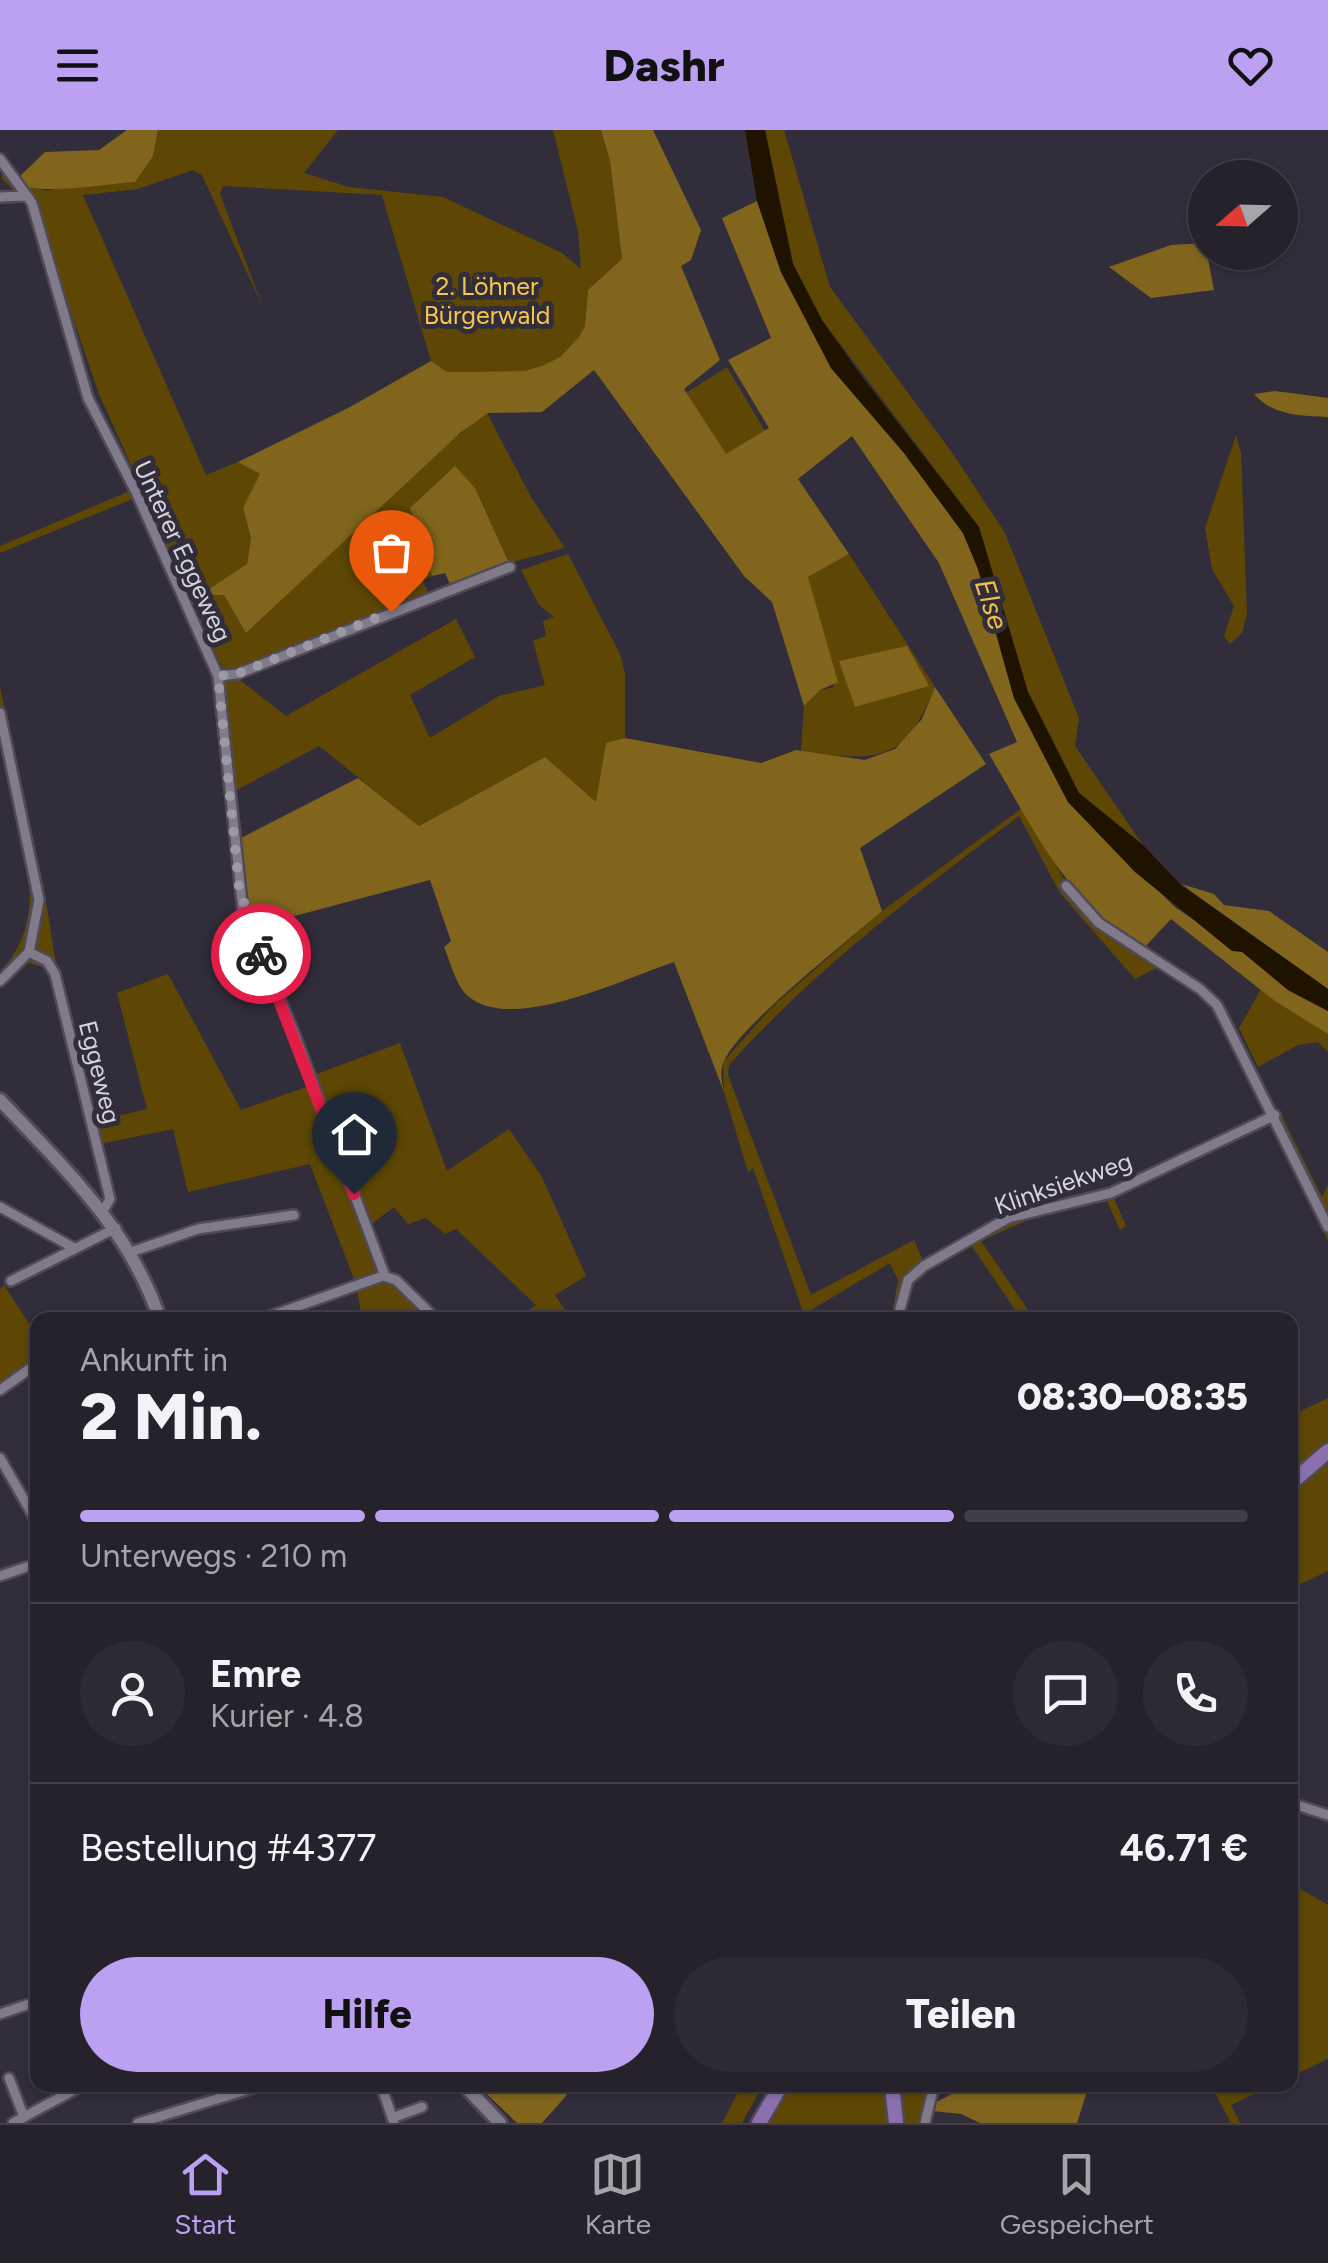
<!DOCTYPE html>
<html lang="de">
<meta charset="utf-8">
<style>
:root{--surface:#26222c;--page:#2e2a34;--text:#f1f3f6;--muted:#a4a4a9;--line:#423f48;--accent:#bca0f2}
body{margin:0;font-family:Figtree,sans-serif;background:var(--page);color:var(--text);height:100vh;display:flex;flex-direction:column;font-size:38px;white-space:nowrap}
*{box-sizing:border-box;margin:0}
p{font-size:32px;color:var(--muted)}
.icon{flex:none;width:55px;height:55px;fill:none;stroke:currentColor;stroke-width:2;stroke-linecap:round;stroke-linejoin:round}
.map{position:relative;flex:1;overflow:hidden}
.details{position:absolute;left:30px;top:1182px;width:1268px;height:780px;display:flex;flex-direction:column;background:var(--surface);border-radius:20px;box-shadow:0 2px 8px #0004,0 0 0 2px var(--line)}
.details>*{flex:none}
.needle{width:65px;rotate:250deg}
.fabs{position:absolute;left:1188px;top:30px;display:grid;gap:20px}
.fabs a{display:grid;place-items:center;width:110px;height:110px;border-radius:50%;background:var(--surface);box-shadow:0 2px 8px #0004,0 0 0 2px var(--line);font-size:50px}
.pin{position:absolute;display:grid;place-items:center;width:85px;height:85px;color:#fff;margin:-102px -42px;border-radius:50% 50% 50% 0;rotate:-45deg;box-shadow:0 0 10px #0007}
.pin .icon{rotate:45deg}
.courier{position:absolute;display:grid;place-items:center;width:100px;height:100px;margin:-50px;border:8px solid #e11d48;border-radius:50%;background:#fff;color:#222;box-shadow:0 2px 12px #0007}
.headline em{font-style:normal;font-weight:800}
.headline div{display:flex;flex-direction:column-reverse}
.headline{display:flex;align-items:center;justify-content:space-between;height:170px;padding:0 50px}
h1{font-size:65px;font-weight:800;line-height:75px}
.bar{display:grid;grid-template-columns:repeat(4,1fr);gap:15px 10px;align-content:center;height:120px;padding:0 50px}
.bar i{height:12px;border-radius:8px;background:var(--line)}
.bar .selected{background:var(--accent)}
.bar p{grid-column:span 4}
.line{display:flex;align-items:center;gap:25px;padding:0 50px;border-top:2px solid var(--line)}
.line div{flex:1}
.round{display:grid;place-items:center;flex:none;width:105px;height:105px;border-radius:52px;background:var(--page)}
.cta{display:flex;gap:20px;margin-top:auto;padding:20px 50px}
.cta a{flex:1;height:115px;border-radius:60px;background:var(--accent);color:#111;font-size:40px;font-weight:800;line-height:115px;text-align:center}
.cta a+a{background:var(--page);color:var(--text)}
header{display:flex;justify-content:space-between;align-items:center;height:130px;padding:0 50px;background:var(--accent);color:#111;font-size:45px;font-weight:800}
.menu{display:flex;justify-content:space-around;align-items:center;height:140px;border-top:2px solid var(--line);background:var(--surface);font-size:28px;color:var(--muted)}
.menu a{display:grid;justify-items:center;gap:5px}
.menu .selected{color:var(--accent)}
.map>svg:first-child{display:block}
.green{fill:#5e4705}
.forest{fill:#82651d}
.water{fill:#1f1300}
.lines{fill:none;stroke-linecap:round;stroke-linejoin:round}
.street-casing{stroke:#4f4a56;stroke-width:14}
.secondary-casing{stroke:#4f4a56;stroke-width:18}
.primary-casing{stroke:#4f4a56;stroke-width:19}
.street{stroke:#807a8b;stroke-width:9}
.secondary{stroke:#807a8b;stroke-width:12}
.primary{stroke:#8a71ae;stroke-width:14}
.done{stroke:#9d99a4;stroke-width:10;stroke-dasharray:0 18}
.route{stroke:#e11d48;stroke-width:12}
.labels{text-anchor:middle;stroke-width:10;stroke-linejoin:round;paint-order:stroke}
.park-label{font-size:25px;fill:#f9c74a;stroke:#322d3b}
.street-label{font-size:25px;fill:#d6d3dc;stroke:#322d3b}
.water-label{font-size:28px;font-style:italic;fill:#f2c143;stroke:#322d3b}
</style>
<header><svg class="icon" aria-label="menu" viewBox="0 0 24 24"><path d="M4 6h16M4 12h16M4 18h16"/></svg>Dashr<svg class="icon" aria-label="heart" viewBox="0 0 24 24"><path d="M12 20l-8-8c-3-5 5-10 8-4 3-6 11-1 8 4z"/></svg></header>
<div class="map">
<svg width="1328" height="1993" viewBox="0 0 1328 1993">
<rect width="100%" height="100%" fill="#322d3b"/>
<path class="green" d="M158,0H338L304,43L349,57L443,67L562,123L581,139L578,101L553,0H601L610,31L622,130L588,160L585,196L579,207L560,227L544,235L525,241L447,242L431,231L382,65L223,56L220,64L262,175L202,45L193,40L138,59L83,65L206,345L238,332L261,344L243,378L251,408L247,434L201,467L224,465L246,503L435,323L487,283L531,367L565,418L509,433L475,358L410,378L432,446L423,450L428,463L240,541L226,542L222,537L99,264L62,157L93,266L140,361L222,549L236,547L286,586L456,489L475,527L410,565L430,608L499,566L545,555L533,511L546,506L543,491L554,487L539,475L521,440L568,424L620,524L625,543V608L606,614L597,673L545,627L419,696L319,616L235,661L246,780L314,945L400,913L447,1041L509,999L542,1047L586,1146L555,1165L572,1190H515L536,1175L456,1099L445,1104L426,1088L408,1094L394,1077L370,1095L389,1141L354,1149L310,1034L188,1062L173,999L100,1014L96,991L147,979L117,863L168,844L241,980L309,956L245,796L213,551L135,368L0,423V416L132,360L83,266L28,74L2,49L0,20L15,51L47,61L153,26Z
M765,0H784L830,157L953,324L1005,403L1079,588L1075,616L1143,715L1079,663L1028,562L979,397L822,190L793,134Z
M727,237L765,301L726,325L686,263Z
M1236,305L1241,323L1247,484L1242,503L1230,514L1224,506L1234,476L1212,439L1205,398Z
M849,424L935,557C904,635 877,631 801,621L804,576L820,560L834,557L808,447Z
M0,557L44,758L57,841L25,832L0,857V842C62,776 9,689 0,611C0,594 0,575 0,557Z
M1022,678L1067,754L1162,835L1135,849L1060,763L1019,686C916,763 815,839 729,935L728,945L811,1165L914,1110L924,1133L913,1143L917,1151L907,1160L900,1190H891L898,1150L890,1133L811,1180L814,1190H806L753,1038L748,1042L724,962L723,932L773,876L882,781Z
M1261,859L1328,904V922L1318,912L1298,915L1258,937L1239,898Z
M1279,980L1322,1067L1328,1055V1111L1277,998L1266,993L1114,1068L1126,1096L1120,1100L1107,1071L1032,1088L981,1111L1035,1190H1022L967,1109L1008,1086L1111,1062Z
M389,1150L423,1180L392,1190H362L357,1159Z
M4,1155L37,1206L38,1229L0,1254V1159Z
M1328,1268V1441L1290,1459V1286Z
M1290,1753L1328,1775V1929L1290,1947Z
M742,1955H763L742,1993H722Z
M784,1955H884L892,1984L889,1993H762Z
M898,1955H930L919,1993H901Z
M1211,1955H1273L1231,1975L1240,1993H1231Z"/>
<path class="forest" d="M127,0H158L153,26L135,52C108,53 33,68 15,51L45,22L99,20Z
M601,0H653L701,100L691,130L681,136L720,230L684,259L726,324L769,298L728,230L771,208L722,88L757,71L781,142L831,238L904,323L963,403L978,439L1014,568L1068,672L1176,778L1242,821L1288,860L1328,881V904L1275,871L1171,789L1143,819C1061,763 1038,706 989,624L1017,612L939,433L852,306L798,349L849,424L808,447L838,552L820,560L804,576L772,472L744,446L594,240L542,282L488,283L460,303L246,503L224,465L199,466L247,434L251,408L243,378L260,344L238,332L350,277L431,231L447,242L525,241L544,235L560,227L579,207L585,196L588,160L622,129L610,31Z
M1205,113L1214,160L1151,168L1109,137L1171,115Z
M1275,261L1328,268V287C1301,286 1273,286 1254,264Z
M455,336L475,358L509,433L450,454L445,443L432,446L410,378Z
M907,516L929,556L855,577L839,531Z
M935,557L986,634L860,718L882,781C849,810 738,897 724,931C719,942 722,952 724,962L674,832C623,849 512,904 468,866C456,856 450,831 444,817L451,811L430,750L253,797L246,780L239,709L358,648L419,696L545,627L596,672L606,613L625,608L761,633L796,620L865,630L895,619L922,589Z
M1181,754L1214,764L1224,775L1269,781L1328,822V859Z
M477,1955H555L567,1965L542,1993H517Z
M968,1955H1089L1077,1993H980L961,1984L933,1981L935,1973Z"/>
<path class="water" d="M745,0H765L793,134L822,190L860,244L979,397L1028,562L1079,663L1143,715L1181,755L1328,859V881L1288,860L1242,822L1232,821L1135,742L1068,672L1014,568L978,439L963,403L904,323L831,238L781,142L757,71Z"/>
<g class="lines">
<g class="street-casing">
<path id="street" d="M0,29L32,73L88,268L136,362L218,546L243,782L294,903L385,1146
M0,67L26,66
M218,546L237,544L510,437
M0,583L39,770L29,822L0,851
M1066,756L1099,793L1200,859L1217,875L1328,1097
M29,822L47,831L55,844L110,1069L103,1081
M0,1077L74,1118
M131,1122L198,1099L294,1085
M11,1151L116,1098
M259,1190L383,1146L396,1150L437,1190
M897,1190L908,1150L924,1136L1008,1088L1111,1063L1275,985
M0,1260L38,1233
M0,1328L38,1394
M0,1446L38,1433
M1290,1673L1328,1685
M0,1884L38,1871
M9,1948L24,1987
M381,1955L394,1993
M392,1988L422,1977
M13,1993L83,1955
M138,1993L263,1955
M925,1993L934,1955"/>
</g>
<g class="secondary-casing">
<path id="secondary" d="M0,970C64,1038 130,1099 160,1190
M464,1955L500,1993"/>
</g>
<g class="primary-casing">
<path id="primary" d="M1290,1354L1328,1321
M892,1955L896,1993
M759,1993L781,1955"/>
</g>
<use href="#street" class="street"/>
<use href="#secondary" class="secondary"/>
<use href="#primary" class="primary"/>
</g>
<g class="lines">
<path class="done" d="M261,824L239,757L218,546L237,544L391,482"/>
<path class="route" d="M261,824L354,1064"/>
</g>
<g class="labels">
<g class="park-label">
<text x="487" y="165">2. Löhner<tspan x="487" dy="29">Bürgerwald</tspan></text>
</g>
<g class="street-label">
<text transform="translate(183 421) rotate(65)" y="9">Unterer Eggeweg</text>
<text transform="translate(100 942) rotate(76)" y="9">Eggeweg</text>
<text transform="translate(1063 1053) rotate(-19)" y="9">Klinksiekweg</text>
</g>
<g class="water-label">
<text transform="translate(992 474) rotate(72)" y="10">Else</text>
</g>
</g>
</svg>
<div class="fabs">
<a><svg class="needle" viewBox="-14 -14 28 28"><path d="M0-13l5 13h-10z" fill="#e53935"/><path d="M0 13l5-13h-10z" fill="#a4a4a9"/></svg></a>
</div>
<div class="pin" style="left:391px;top:482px;background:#ea580c"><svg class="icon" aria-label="bag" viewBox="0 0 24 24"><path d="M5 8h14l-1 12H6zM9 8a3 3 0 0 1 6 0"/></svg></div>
<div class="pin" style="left:354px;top:1064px;background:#1f2937"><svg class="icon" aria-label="home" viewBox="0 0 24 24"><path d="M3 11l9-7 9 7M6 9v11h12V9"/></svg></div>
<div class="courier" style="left:261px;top:824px"><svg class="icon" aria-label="bike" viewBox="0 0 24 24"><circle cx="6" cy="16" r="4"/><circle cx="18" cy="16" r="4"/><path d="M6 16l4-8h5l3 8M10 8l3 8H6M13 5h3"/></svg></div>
<section class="details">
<div class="headline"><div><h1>2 Min.</h1><p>Ankunft in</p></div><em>08:30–08:35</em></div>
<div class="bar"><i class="selected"></i><i class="selected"></i><i class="selected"></i><i></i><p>Unterwegs · 210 m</p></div>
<div class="line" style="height:180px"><a class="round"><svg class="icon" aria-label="person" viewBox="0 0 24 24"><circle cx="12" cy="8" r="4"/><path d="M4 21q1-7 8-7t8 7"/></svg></a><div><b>Emre</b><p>Kurier · 4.8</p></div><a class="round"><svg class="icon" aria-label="chat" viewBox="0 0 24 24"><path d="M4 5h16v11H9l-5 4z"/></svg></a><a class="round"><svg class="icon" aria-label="phone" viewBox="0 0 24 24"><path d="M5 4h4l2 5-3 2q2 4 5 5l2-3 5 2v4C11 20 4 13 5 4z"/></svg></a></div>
<div class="line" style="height:130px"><div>Bestellung #4377</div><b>46.71 €</b></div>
<div class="cta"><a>Hilfe</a><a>Teilen</a></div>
</section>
</div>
<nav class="menu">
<a class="selected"><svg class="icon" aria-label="home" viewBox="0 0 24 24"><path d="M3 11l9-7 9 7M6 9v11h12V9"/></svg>Start</a>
<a><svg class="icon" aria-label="map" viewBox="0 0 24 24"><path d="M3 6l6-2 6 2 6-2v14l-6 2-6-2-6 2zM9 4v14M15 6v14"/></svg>Karte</a>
<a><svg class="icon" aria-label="saved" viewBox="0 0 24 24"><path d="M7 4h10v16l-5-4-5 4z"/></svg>Gespeichert</a>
</nav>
